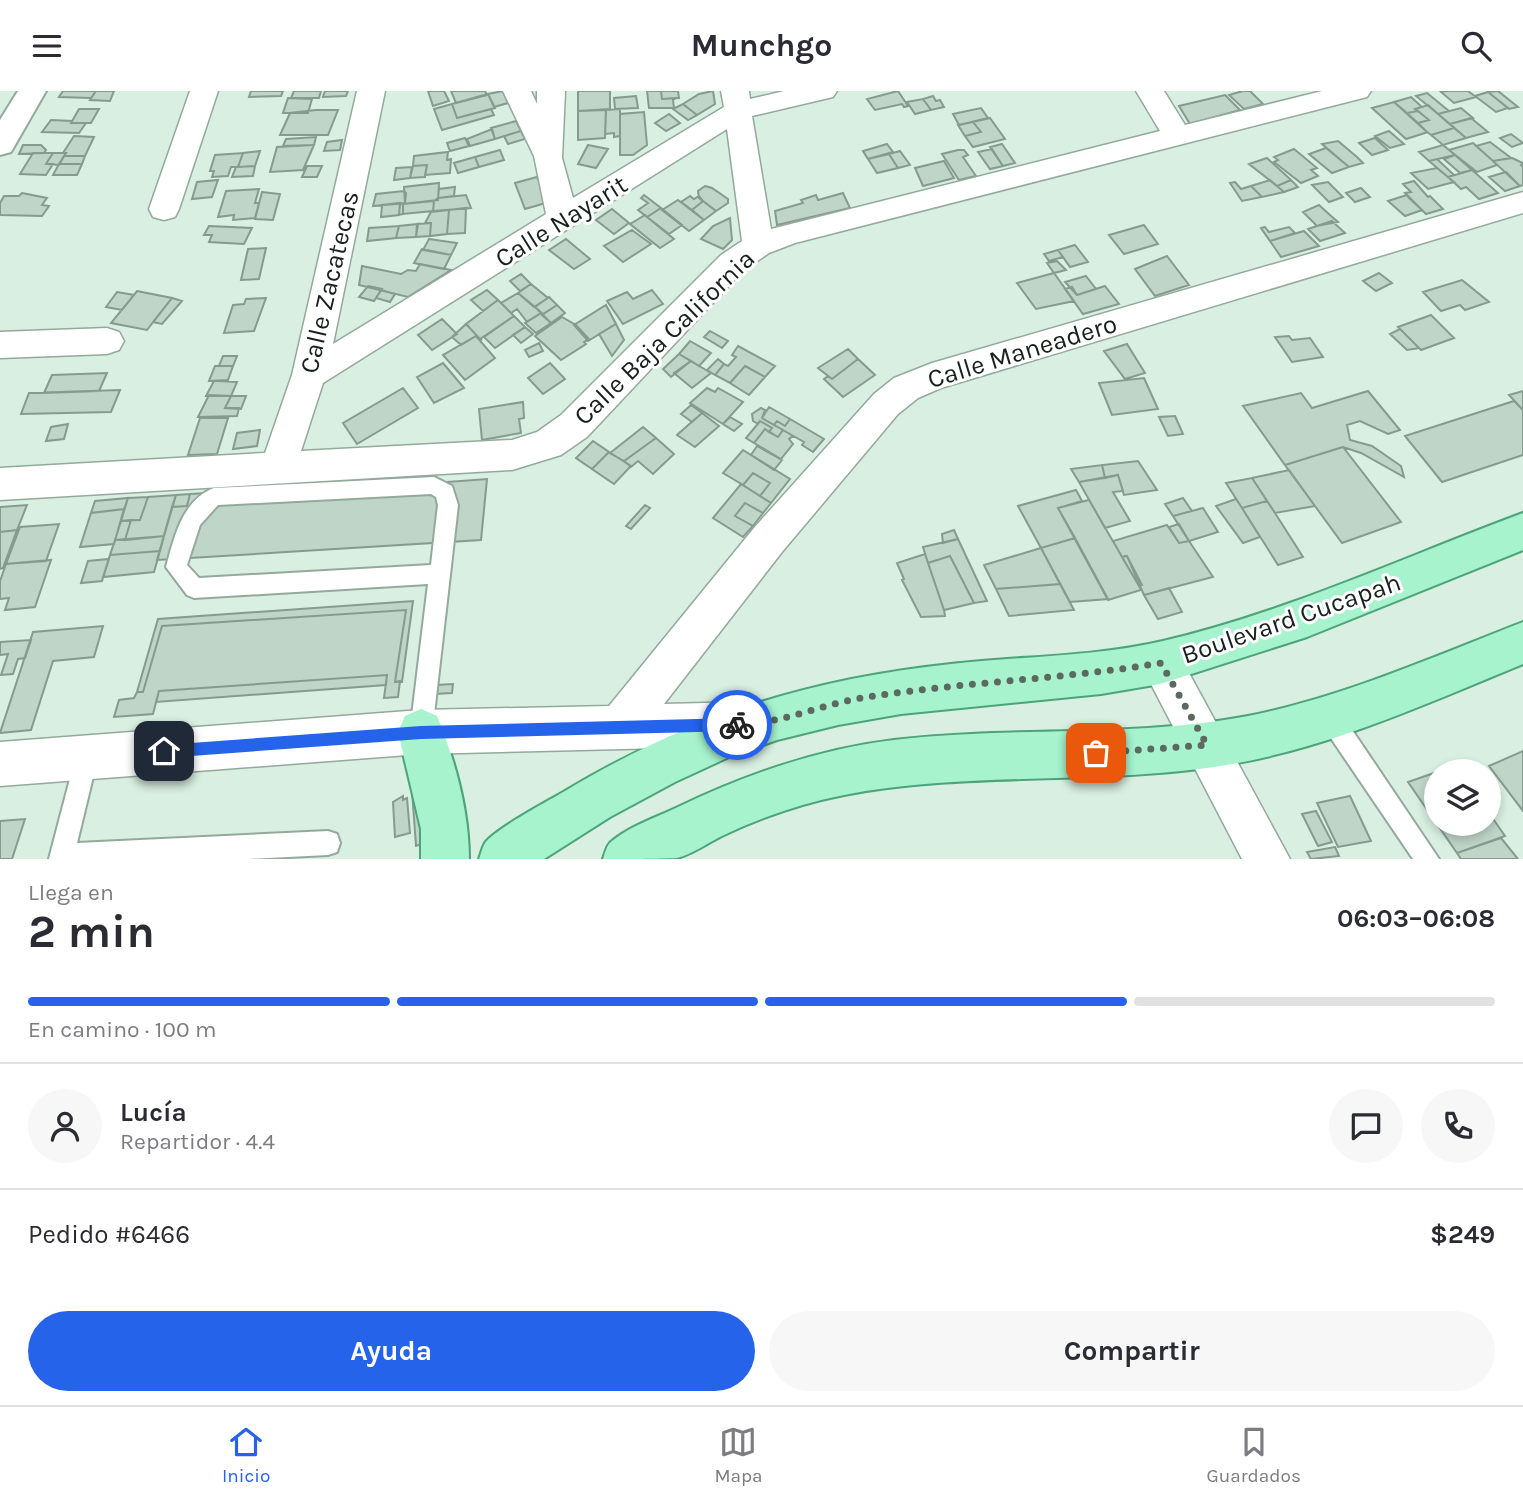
<!DOCTYPE html>
<html lang="es">
<meta charset="utf-8">
<style>
:root{--surface:#fff;--page:#f7f7f7;--text:#2b2b33;--muted:#7c7c81;--line:#e1e1e2;--accent:#2563eb}
body{margin:0;font-family:Karla,sans-serif;background:var(--page);color:var(--text);height:100vh;display:flex;flex-direction:column;font-size:26px;white-space:nowrap}
*{box-sizing:border-box;margin:0}
p{font-size:23px;color:var(--muted)}
.icon{flex:none;width:38px;height:38px;fill:none;stroke:currentColor;stroke-width:2;stroke-linecap:round;stroke-linejoin:round}
.map{position:relative;height:768px;overflow:hidden}
.side{display:flex;flex-direction:column;background:var(--surface);flex:1}
.side>*{flex:none}
.buttons{position:absolute;left:1424px;top:668px;display:grid;gap:14px}
.buttons a{display:grid;place-items:center;width:77px;height:77px;border-radius:50%;background:var(--surface);box-shadow:0 4px 10px #0003;font-size:35px}
.pin{position:absolute;display:grid;place-items:center;width:60px;height:60px;color:#fff;margin:-30px;border-radius:14px;box-shadow:0 4px 10px #0006}
.courier{position:absolute;display:grid;place-items:center;width:70px;height:70px;margin:-35px;border:5px solid #2563eb;border-radius:50%;background:#fff;color:#222;box-shadow:0 2px 9px #0007}
.headline em{font-style:normal;font-weight:700}
.headline div{display:flex;flex-direction:column-reverse}
.headline{display:flex;align-items:center;justify-content:space-between;height:119px;padding:0 28px}
h1{font-size:46px;font-weight:700;line-height:52px}
.bar{display:grid;grid-template-columns:repeat(4,1fr);gap:10px 7px;align-content:center;height:84px;padding:0 28px}
.bar i{height:9px;border-radius:5px;background:var(--line)}
.bar .active{background:var(--accent)}
.bar p{grid-column:span 4}
.line{display:flex;align-items:center;gap:18px;padding:0 28px;border-top:2px solid var(--line)}
.line div{flex:1}
.round{display:grid;place-items:center;flex:none;width:74px;height:74px;border-radius:37px;background:var(--page)}
.button{display:flex;gap:14px;margin-top:auto;padding:14px 28px}
.button a{flex:1;height:80px;border-radius:42px;background:var(--accent);color:#fff;font-size:28px;font-weight:700;line-height:80px;text-align:center}
.button a+a{background:var(--page);color:var(--text)}
header{display:flex;justify-content:space-between;align-items:center;height:91px;padding:0 28px;background:var(--surface);font-size:32px;font-weight:700}
.tab-bar{display:flex;justify-content:space-around;align-items:center;height:98px;border-top:2px solid var(--line);background:var(--surface);font-size:19px;color:var(--muted)}
.tab-bar a{display:grid;justify-items:center;gap:4px}
.tab-bar .active{color:var(--accent)}
.map>svg:first-child{display:block}
.building{fill:#bfd5c8;stroke:#859b8f;stroke-width:2}
.lines{fill:none;stroke-linecap:round;stroke-linejoin:round}
.service-casing{stroke:#93a99c;stroke-width:4}
.minor-casing{stroke:#93a99c;stroke-width:3}
.tertiary-casing{stroke:#93a99c;stroke-width:4}
.primary-casing{stroke:#4da47a;stroke-width:4}
.service{fill:#fff;fill-rule:evenodd}
.minor{fill:#fff;fill-rule:evenodd}
.tertiary{fill:#fff;fill-rule:evenodd}
.primary{fill:#a6f3ce;fill-rule:evenodd}
.route{fill:#2563eb}
.done{stroke:#5b6961;stroke-width:7;stroke-dasharray:0 12.6}
.labels{text-anchor:middle;stroke-width:6;stroke-linejoin:round;paint-order:stroke}
.street-label{font-size:26px;fill:#18211c;stroke:#fff}
</style>
<header><svg class="icon" aria-label="menu" viewBox="0 0 24 24"><path d="M4 6h16M4 12h16M4 18h16"/></svg>Munchgo<svg class="icon" aria-label="search" viewBox="0 0 24 24"><circle cx="10" cy="10" r="6"/><path d="M15 15l6 6"/></svg></header>
<div class="map">
<svg width="1523" height="768" viewBox="0 0 1523 768">
<rect width="100%" height="100%" fill="#d8efe1"/>
<path class="building" d="M63,0H96L91,7L59,6Z
M96,0H114L110,10L90,9Z
M251,0H283L281,5L249,6Z
M294,0H321L319,7H291Z
M325,0H348L346,5L323,6Z
M428,0H444L449,10L433,15Z
M451,0H485L487,4L456,12Z
M503,0L508,12L494,16L488,3Z
M578,0H610V18L578,20Z
M647,0H661L662,8L676,7L673,9L674,17H649Z
M661,0H678L679,7L662,8Z
M713,0L715,13L697,24L683,13L699,3Z
M898,0L908,15L904,16L902,13L875,19L867,8Z
M1243,0H1250L1263,13L1244,18L1229,4Z
M1447,0H1468L1476,6L1454,12L1441,1Z
M1498,0L1518,16L1509,18L1488,1Z
M1488,1L1508,17L1496,21L1475,5Z
M1427,2L1449,20L1438,23L1416,5Z
M488,3L495,17L457,27L452,13Z
M1225,4L1240,19L1190,33L1179,15Z
M636,5L638,17L615,18L614,7Z
M933,5L936,10L940,9L944,16L931,19L923,8Z
M1411,6L1422,16L1415,18L1418,20L1407,22L1394,11Z
M288,7L312,8L308,22H283Z
M923,8L931,19L915,23L907,11Z
M1394,11L1427,41H1428L1406,48L1372,17Z
M452,13L457,27L491,18L494,24L442,39L434,18Z
M683,13L697,24L688,29L673,18Z
M1428,14L1438,23L1454,37L1431,44L1427,41L1418,32L1429,29L1415,18Z
M981,17L988,27L959,34L953,23Z
M1461,17L1473,27L1450,33L1438,23Z
M79,18H99L91,32H71Z
M620,18V45L614,46V42L605,43L606,19Z
M316,19H338L328,44H280L290,22Z
M606,19L605,47L578,49V20Z
M1418,20L1429,29L1418,32L1407,22Z
M644,21L647,54L633,64H620V23Z
M669,23L680,32L666,40L655,32Z
M990,27L1005,48L973,56L965,45L981,41L973,31Z
M1471,27L1488,41L1466,47L1450,33Z
M51,29L72,30L71,32H86L79,42L42,41Z
M516,30L521,40L495,48L491,37Z
M973,31L981,41L965,45L958,34Z
M1454,37L1466,47L1443,54L1431,44Z
M492,38L495,48L470,55L467,48Z
M521,40L525,48L508,53L504,45Z
M1389,40L1404,53L1390,57L1375,45Z
M1511,43L1523,52L1512,56L1500,47Z
M74,45L94,46L85,65H64L66,62H63Z
M316,46L314,54L283,55L286,48Z
M465,47L469,55L450,60L447,52Z
M1375,47L1388,59L1372,64L1359,52Z
M342,49L340,59L324,60L327,51Z
M1338,50L1357,66L1363,72L1349,76L1322,53Z
M1490,51L1511,67L1493,70L1476,55Z
M1473,52L1493,70L1497,74L1477,81L1449,59Z
M887,53L893,61L868,68L863,60Z
M1002,53L1015,72L1003,75L990,56Z
M23,54H41L46,59L44,62L19,63Z
M314,54L303,79L270,81L277,56Z
M588,54L608,58L596,77L578,73Z
M1443,54L1455,64L1429,70L1419,61Z
M1326,57L1349,76L1332,82L1309,63Z
M992,58L1003,75L990,78L978,61Z
M1294,58L1317,77L1311,79L1318,85L1301,92L1274,71L1278,69L1274,66Z
M500,59L504,69L479,76L475,66Z
M958,59H964L968,64L963,66L976,85L959,89L942,63Z
M260,60L255,75L238,76L243,62Z
M900,60L910,74L898,77L889,63Z
M448,61L447,69L451,68L450,82L425,84L427,74L413,75L414,65Z
M33,62H53L46,73H53L46,84L20,83Z
M53,62H66L59,74L46,73Z
M243,62L238,76H231L228,85L212,86L214,80H210L215,64Z
M889,63L898,77L877,82L868,68Z
M1455,64L1472,79L1460,82L1444,68Z
M64,65H85L82,73H59Z
M475,66L479,76L458,82L454,72Z
M1267,67L1291,89L1277,95L1249,73Z
M1512,67L1523,72L1521,74L1523,76V94L1520,95L1493,70Z
M1437,68L1454,84L1448,86L1429,70Z
M944,70L954,87L923,95L915,77Z
M59,73H82L77,84H53Z
M427,74L425,86L410,87L413,75Z
M255,75L253,85L232,86L236,76Z
M307,75H322L317,86H302Z
M412,76L410,87L394,89L396,77Z
M1437,77L1454,91L1428,98L1411,82Z
M1472,79L1498,102L1479,108L1466,96L1461,98L1448,86Z
M1506,81L1520,95L1505,100L1489,86Z
M537,86L549,111L525,118L515,92Z
M218,89L212,106L192,108L197,91Z
M1270,89L1284,101L1262,106L1251,95Z
M1291,89L1298,96L1284,101L1277,95Z
M1414,90L1428,106L1430,105L1443,118L1426,123L1405,102L1411,101L1403,93Z
M1235,91L1241,98L1251,95L1262,106L1242,110L1230,92Z
M1328,91L1343,106L1329,111L1312,94Z
M439,92L438,109L403,113V123L399,124L400,113L405,112L404,96Z
M705,95L712,97L728,108V112L716,120L699,107L698,100Z
M455,96L454,105L438,107L439,98Z
M1361,97L1370,106L1355,111L1346,102Z
M259,98L255,112H259L255,127L233,129L234,124L218,126L226,100Z
M404,100L406,102L405,112L373,115L376,103Z
M262,101L280,103L273,129L255,128Z
M22,102L47,107L42,114L49,115L42,125L0,124V112L4,105H19Z
M843,102L850,117L777,134L775,120L803,112L801,109L816,104L818,109Z
M466,104L471,117L433,120L434,110L438,107Z
M644,104L661,117L647,126L638,119L648,112L641,107Z
M1407,104L1409,107L1422,119L1405,125L1388,110Z
M690,105L694,108L699,105L703,110L692,119L681,111Z
M678,109L704,129L689,140L662,119Z
M434,110L433,120L403,123V113Z
M703,110L716,120L704,129L692,119Z
M400,112L399,124L381,126L382,114Z
M1319,114L1331,125L1338,131L1317,135L1303,121Z
M466,117L465,142L447,143L449,119Z
M661,117L682,134L669,143L647,126Z
M612,118L629,132L614,143L596,129Z
M449,119L447,143L430,145L431,132H425L431,121Z
M645,124L647,126L674,148L660,157L630,133Z
M730,127L732,149L723,158L701,148L713,135Z
M1332,130L1345,142L1320,150L1308,138Z
M431,132L430,145L416,146L417,133Z
M418,133L416,146L396,147L399,135Z
M1144,134L1158,153L1124,163L1109,144Z
M209,135L252,137L244,153L209,151L212,144H204Z
M399,135L396,147L367,150L369,137Z
M1265,136L1269,141L1289,136L1295,142L1270,150L1261,137Z
M632,139L651,153L623,171L604,155Z
M1304,140L1319,155L1281,166L1270,150Z
M429,148L457,152L451,164L423,159Z
M566,148L590,168L574,178L549,159Z
M1075,154L1088,171L1070,176L1058,159Z
M266,157L259,188L241,189L248,158Z
M422,158L451,164L444,178L414,172Z
M1058,159L1063,166L1049,170L1044,163Z
M1167,165L1189,194L1155,205L1135,178Z
M1057,170L1066,179L1054,182L1047,172Z
M420,173L451,179L408,206L359,194L362,175L401,183L408,179L416,180Z
M1054,182L1074,210L1036,218L1017,192Z
M1379,182L1392,192L1376,200L1363,190Z
M521,183L531,193L520,200L510,190Z
M1086,185L1096,198L1077,204L1065,191Z
M1462,189L1489,211L1465,219L1460,214L1441,220L1423,201Z
M531,193L548,207L534,216L518,202Z
M368,195L382,198L374,210L359,206Z
M1105,195L1119,213L1083,223L1065,198L1072,196L1077,204Z
M381,199L395,203L390,211L376,207Z
M487,199L498,209L483,220L471,209Z
M652,199L663,213L623,233L607,210L627,201L633,208Z
M137,200L172,207L147,239L111,232Z
M117,201L134,204L122,219L106,216Z
M518,202L535,216L541,222L527,231L517,218L511,222L501,212Z
M549,206L557,214L543,223L535,216Z
M172,207L182,210L162,233L153,231Z
M266,207L254,240L224,242L233,214L244,213L246,208Z
M498,209L514,225L480,248L466,233Z
M557,214L565,222L551,232L542,224Z
M606,214L616,233L588,250L574,234Z
M541,222L551,232L536,242L525,232Z
M1431,224L1454,247L1421,259L1398,236Z
M514,225L525,236L495,257L484,246Z
M562,226L576,234L589,248L584,251L586,253L561,269L535,245Z
M442,228L457,243L432,259L418,244Z
M466,233L480,248L482,249L476,245L461,254L452,246Z
M616,233L624,249L612,265L599,243Z
M525,236L533,243L521,252L513,244Z
M1400,238L1419,257L1407,259L1390,243Z
M710,240L728,250L722,257L704,246Z
M476,245L495,267L465,289L443,264Z
M1289,245L1292,249L1310,247L1323,266L1292,271L1275,246Z
M690,250L711,262L699,275L679,263Z
M539,252L543,260L529,266L525,259Z
M1127,253L1145,282L1125,288L1104,260Z
M738,255L775,275L765,286L745,275L730,292L715,284L724,273L728,275L736,266L732,264Z
M848,258L858,268L832,288L818,277Z
M679,263L691,270L671,286L663,278Z
M223,265H237L233,275H219Z
M718,268L724,273L715,284L707,279Z
M858,268L875,284L843,306L824,288L828,285L832,288Z
M691,270L711,282L692,297L674,282Z
M443,272L464,297L434,312L417,286Z
M550,272L565,288L543,303L528,287Z
M215,275H233L228,289L209,290Z
M745,275L765,286L749,304L730,292Z
M107,282L99,300L44,302L52,284Z
M1144,287L1158,318L1112,324L1099,292Z
M214,290H217L237,291L231,305H206Z
M403,297L418,317L357,353L343,332Z
M707,297L715,301L718,297L743,311L723,333L690,312Z
M120,299L111,321L21,323L29,302Z
M1368,300L1400,339L1388,343L1360,330L1347,334L1350,349L1372,355L1401,375L1404,386L1361,362L1343,356L1285,374L1243,315L1301,302L1312,317Z
M1523,300V319L1509,304Z
M209,304L231,305L225,317H239L237,325L198,326Z
M231,305H246L241,318L225,317Z
M1514,310L1523,319V364L1442,391L1405,345Z
M523,311L524,327L519,328L521,342L482,349L479,318Z
M691,314L702,322L692,331L681,323Z
M769,316L790,328L785,335L777,330L774,334L762,327Z
M761,317L765,319L762,327L783,339L778,346L769,341L772,337L760,330L758,333L753,330L752,323Z
M702,322L719,335L695,356L677,344Z
M1175,325L1183,343L1168,345L1159,326Z
M730,326L742,333L734,340L723,333Z
M200,327H228L217,363L188,364Z
M790,328L824,348L813,361L802,354L804,351L774,334L777,330L785,335Z
M760,330L772,337L769,341L765,338L754,352L746,347Z
M68,333L64,348L46,350L51,336Z
M643,336L656,347L624,370L610,362Z
M765,338L778,346L783,339L793,345L789,348L793,353L781,368L754,352Z
M260,339L257,355L233,358L237,342Z
M656,347L674,363L653,383L638,370L631,376L624,370Z
M593,350L609,361L592,378L576,367Z
M757,355L782,369L774,379L751,364Z
M1343,356L1401,431L1342,452L1285,374Z
M743,359L790,388L771,412L760,405L770,392L753,382L743,394L723,382Z
M609,361L631,375L614,393L592,378Z
M1138,370L1157,399L1124,404L1118,384L1105,387L1102,374Z
M1102,374L1105,387L1079,391L1071,378Z
M1289,379L1315,415L1275,422L1252,387Z
M753,382L770,392L760,405L743,394Z
M1118,384L1123,400L1113,401L1130,430L1105,437L1079,391Z
M1252,387L1267,410L1242,417L1226,392Z
M487,388L481,449L157,469L172,416L187,415L190,403L296,397L298,402Z
M741,393L771,412L763,422L745,412L735,425L753,435L743,446L713,427Z
M1076,399L1082,410L1058,417L1075,447L1041,457L1018,415Z
M190,403L187,415L172,416L176,404Z
M176,404L164,445L125,449L131,429H140L148,406Z
M148,406L140,429L121,430L128,407Z
M128,407L124,418L91,422L95,410Z
M1183,407L1192,420L1173,425L1165,413Z
M1236,408L1242,417L1260,446L1243,452L1216,415Z
M1089,409L1139,495L1141,499L1108,509L1058,417Z
M1267,410L1275,422L1303,466L1278,474L1242,417Z
M745,412L763,422L753,435L735,425Z
M27,414L17,439L0,441V416Z
M645,414L650,417L631,438L626,435Z
M1203,417L1218,441L1189,450L1173,425Z
M124,418L114,453L80,456L91,422Z
M131,429L125,449H115L121,430Z
M59,433L46,470L6,473L20,436Z
M1179,433L1189,450L1179,452L1169,436Z
M1167,434L1179,452L1189,450L1213,486L1144,504L1127,465L1122,466L1113,450Z
M17,439L3,477L0,478V441Z
M954,439L958,448L943,452L942,443Z
M164,445L160,460L110,464L115,449Z
M1075,447L1108,508L1070,511L1041,457Z
M958,448L987,510L974,512L950,465L928,472L923,456Z
M1041,457L1060,493L996,498L984,474Z
M160,460L154,481L103,486L110,464Z
M925,463L944,519L945,525L921,526L902,489L904,488L897,472Z
M950,465L974,512L944,519L928,472Z
M1125,465H1127L1142,494L1139,495L1122,466Z
M109,468L102,490L81,492L88,470Z
M51,469L35,516L5,519L9,507L0,508V490L6,473Z
M1060,493L1074,519L1009,525L996,498Z
M1169,497L1182,521L1158,528L1144,504Z
M413,510L402,591H395L406,519L162,535L143,601H137L158,528Z
M406,519L395,591L400,590L398,606L384,607L387,584L159,600L153,623L114,626L119,609L134,607L137,601H143L162,535Z
M103,535L94,566L53,570L31,639L0,642L33,541Z
M31,549L25,567L18,568L13,583L1,584L8,563L0,564V551Z
M387,584L386,594L156,611L159,600Z
M453,593L452,602L435,603L436,594Z
M1523,660V720L1489,675Z
M1437,681V733L1408,691Z
M411,686L437,748L416,755Z
M403,705V709L407,707L410,742L395,746L393,711Z
M1350,705L1371,750L1338,756L1317,712Z
M1316,720L1332,751L1318,755L1302,723Z
M1489,722L1505,745L1457,762L1437,733H1489Z
M25,728L12,768H0V730Z
M1501,747L1518,768H1461L1457,762Z
M1335,756L1339,765L1311,768L1307,761Z"/>
<g class="lines">
<g class="service-casing">
<path id="service" d="M434,386L452,395L458,414L432,641L429,649L421,652L413,649L410,641L428,493L194,507L187,504L166,476C174,447 182,409 214,397ZM431,403L436,406L438,414L431,474L199,487L187,474L200,434L218,414Z
M1330,615L1338,618L1439,768H1413L1322,634L1319,626L1322,618Z
M87,654L95,657L98,665L77,752L328,740L337,743L340,752L337,761L328,764L248,768H49L76,665L79,657Z"/>
</g>
<g class="minor-casing">
<path id="minor" d="M190,0H218L179,118L175,126L164,129L153,126L149,118Z
M357,0H385L333,253L546,123L534,65L503,0H531L537,13V0H565L562,67L573,107L724,16L721,0H749L750,8L784,0H837L833,6L752,25L771,138L1160,40L1136,0H1164L1185,34L1322,0H1371L1367,6L795,152L769,162L743,180L587,346L561,364L512,379L0,409V377L265,362L292,284ZM727,38L742,150L721,164L561,324L537,341L512,349L301,360L323,292Z
M1523,101V122L941,297L918,307L898,323L782,461L664,613L747,611L762,618L769,633L762,648L747,655L421,663L0,695V651L421,619L609,615L754,437L874,303L894,287L932,272Z
M107,237L119,241L124,250L119,259L107,263L0,267V241Z
M1161,552L1176,558L1290,768H1242L1140,572L1146,558Z"/>
</g>
<g class="tertiary-casing">
<path id="tertiary" d="M18,0H46L11,61L0,64V29Z"/>
</g>
<g class="primary-casing">
<path id="primary" d="M1523,422V459L1307,546L1160,593L1101,603L901,623L838,634L777,649L729,666L675,691L610,726L544,768H479C481,763 482,757 485,752C495,738 548,710 565,700C688,626 808,588 951,573C1021,565 1094,566 1163,550C1287,521 1404,466 1523,422Z
M1523,531V573C1421,615 1318,662 1207,677C1087,693 964,681 844,704C803,712 762,726 724,744C709,751 693,763 677,767C661,768 621,768 603,768C605,762 607,753 612,750C630,735 657,726 678,716C747,683 818,658 894,649C1012,635 1132,647 1248,625C1343,606 1433,566 1523,531Z
M421,618L437,625C455,669 469,721 469,768H421V738L398,641L405,625Z"/>
</g>
<use href="#service" class="service"/>
<use href="#minor" class="minor"/>
<use href="#tertiary" class="tertiary"/>
<use href="#primary" class="primary"/>
</g>
<path class="route" d="M737,627L744,634L737,640L421,648L164,667L158,660L164,654L421,635Z"/>
<g class="lines">
<path class="done" d="M737,634C781,633 824,612 868,606C965,591 1063,588 1161,572L1207,654L1096,662"/>
</g>
<g class="labels">
<g class="street-label">
<text transform="translate(561 130) rotate(-32)" y="9">Calle Nayarit</text>
<text transform="translate(329 191) rotate(-77)" y="9">Calle Zacatecas</text>
<text transform="translate(664 246) rotate(-44)" y="9">Calle Baja California</text>
<text transform="translate(1022 260) rotate(-17)" y="9">Calle Maneadero</text>
<text transform="translate(1291 527) rotate(-19)" y="9">Boulevard Cucapah</text>
</g>
</g>
</svg>
<div class="buttons">
<a><svg class="icon" aria-label="layers" viewBox="0 0 24 24"><path d="M12 4l9 5-9 5-9-5zM3 14l9 5 9-5"/></svg></a>
</div>
<div class="pin" style="left:1096px;top:662px;background:#ea580c"><svg class="icon" aria-label="bag" viewBox="0 0 24 24"><path d="M5 8h14l-1 12H6zM9 8a3 3 0 0 1 6 0"/></svg></div>
<div class="pin" style="left:164px;top:660px;background:#1f2937"><svg class="icon" aria-label="home" viewBox="0 0 24 24"><path d="M3 11l9-7 9 7M6 9v11h12V9"/></svg></div>
<div class="courier" style="left:737px;top:634px"><svg class="icon" aria-label="bike" viewBox="0 0 24 24"><circle cx="6" cy="16" r="4"/><circle cx="18" cy="16" r="4"/><path d="M6 16l4-8h5l3 8M10 8l3 8H6M13 5h3"/></svg></div>
</div>
<section class="side">
<div class="headline"><div><h1>2 min</h1><p>Llega en</p></div><em>06:03–06:08</em></div>
<div class="bar"><i class="active"></i><i class="active"></i><i class="active"></i><i></i><p>En camino · 100 m</p></div>
<div class="line" style="height:126px"><a class="round"><svg class="icon" aria-label="person" viewBox="0 0 24 24"><circle cx="12" cy="8" r="4"/><path d="M4 21q1-7 8-7t8 7"/></svg></a><div><b>Lucía</b><p>Repartidor · 4.4</p></div><a class="round"><svg class="icon" aria-label="chat" viewBox="0 0 24 24"><path d="M4 5h16v11H9l-5 4z"/></svg></a><a class="round"><svg class="icon" aria-label="phone" viewBox="0 0 24 24"><path d="M5 4h4l2 5-3 2q2 4 5 5l2-3 5 2v4C11 20 4 13 5 4z"/></svg></a></div>
<div class="line" style="height:91px"><div>Pedido #6466</div><b>$249</b></div>
<div class="button"><a>Ayuda</a><a>Compartir</a></div>
</section>
<nav class="tab-bar">
<a class="active"><svg class="icon" aria-label="home" viewBox="0 0 24 24"><path d="M3 11l9-7 9 7M6 9v11h12V9"/></svg>Inicio</a>
<a><svg class="icon" aria-label="map" viewBox="0 0 24 24"><path d="M3 6l6-2 6 2 6-2v14l-6 2-6-2-6 2zM9 4v14M15 6v14"/></svg>Mapa</a>
<a><svg class="icon" aria-label="saved" viewBox="0 0 24 24"><path d="M7 4h10v16l-5-4-5 4z"/></svg>Guardados</a>
</nav>
